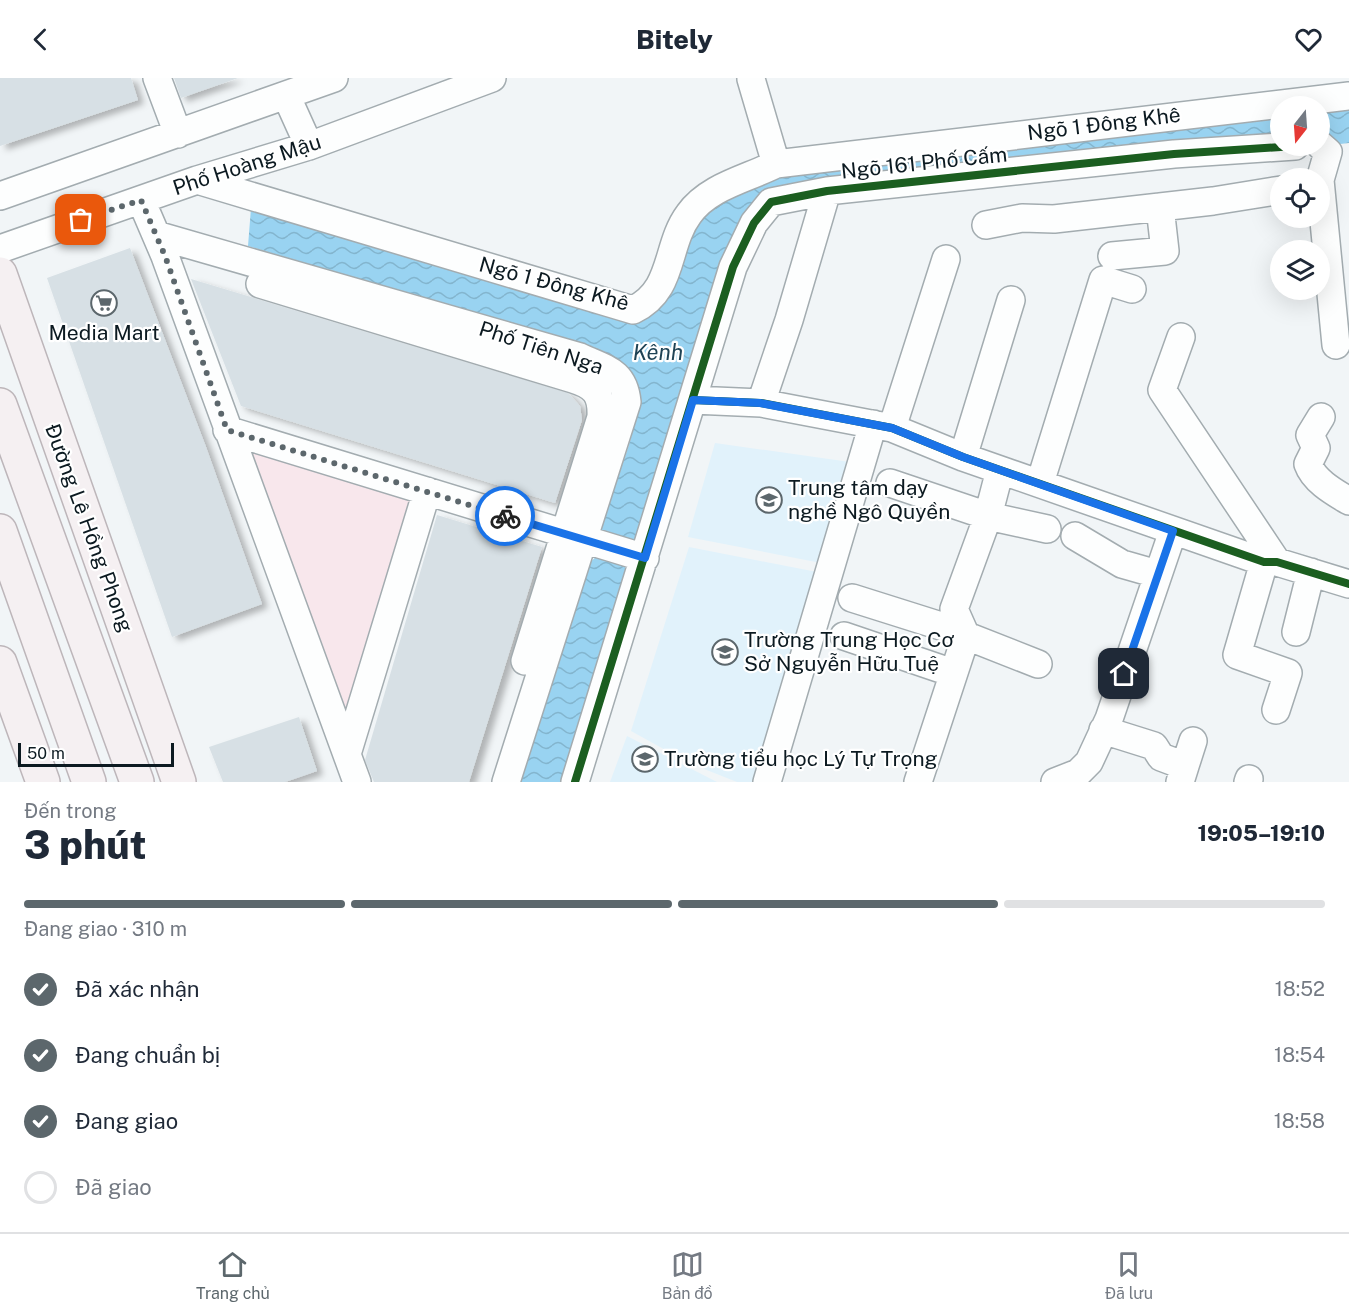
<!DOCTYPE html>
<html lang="vi">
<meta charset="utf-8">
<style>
:root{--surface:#fff;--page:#f6f6f7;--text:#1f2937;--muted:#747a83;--line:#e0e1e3;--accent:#5c676c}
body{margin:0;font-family:"Public Sans",sans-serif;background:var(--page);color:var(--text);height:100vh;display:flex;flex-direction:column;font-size:22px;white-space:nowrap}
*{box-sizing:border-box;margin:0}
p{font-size:20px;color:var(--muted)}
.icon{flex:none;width:33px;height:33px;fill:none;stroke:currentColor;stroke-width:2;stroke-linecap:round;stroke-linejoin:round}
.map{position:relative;height:704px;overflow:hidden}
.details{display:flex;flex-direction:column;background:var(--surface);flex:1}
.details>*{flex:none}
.needle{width:39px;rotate:197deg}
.buttons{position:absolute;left:1270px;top:18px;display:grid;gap:12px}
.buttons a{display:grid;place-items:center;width:60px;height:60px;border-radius:50%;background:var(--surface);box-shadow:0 6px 24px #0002;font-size:30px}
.scale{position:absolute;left:18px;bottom:15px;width:156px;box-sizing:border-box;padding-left:6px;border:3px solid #0c1a21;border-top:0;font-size:16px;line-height:21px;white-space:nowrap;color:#0c1a21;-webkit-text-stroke:4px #fff;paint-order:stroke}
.pin{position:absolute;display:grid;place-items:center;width:51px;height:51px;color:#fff;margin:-26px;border-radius:12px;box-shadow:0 3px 9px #0006}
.courier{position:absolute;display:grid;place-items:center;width:60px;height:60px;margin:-30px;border:4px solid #1a73e8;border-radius:50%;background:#fff;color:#222;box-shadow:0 2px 8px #0007}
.overview em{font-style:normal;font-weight:800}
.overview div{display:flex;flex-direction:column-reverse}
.overview{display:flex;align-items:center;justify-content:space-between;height:102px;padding:0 24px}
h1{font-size:39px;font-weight:800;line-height:45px}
.bar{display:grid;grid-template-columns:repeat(4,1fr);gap:9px 6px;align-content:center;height:72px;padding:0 24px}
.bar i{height:8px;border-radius:4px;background:var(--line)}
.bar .current{background:var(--accent)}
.bar p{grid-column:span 4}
ol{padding:0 24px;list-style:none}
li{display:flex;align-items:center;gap:18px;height:66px}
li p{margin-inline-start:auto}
li .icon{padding:6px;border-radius:50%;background:var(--accent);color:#fff;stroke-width:4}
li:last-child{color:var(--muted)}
li i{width:33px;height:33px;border:3px solid var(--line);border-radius:50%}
header{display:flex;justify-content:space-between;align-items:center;height:78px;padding:0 24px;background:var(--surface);font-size:27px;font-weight:800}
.menu{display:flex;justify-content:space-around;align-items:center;height:84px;border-top:2px solid var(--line);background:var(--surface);font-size:16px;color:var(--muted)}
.menu a{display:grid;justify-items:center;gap:3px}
.menu .current{color:var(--accent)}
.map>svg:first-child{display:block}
.built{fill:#e1f2fb}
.green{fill:#f8e7ec}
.water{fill:url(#water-waves)}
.building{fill:#d7e0e5;filter:url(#shadow)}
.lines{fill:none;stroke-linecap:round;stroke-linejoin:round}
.minor-casing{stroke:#a3acb0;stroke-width:30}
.major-casing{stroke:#bdb6ba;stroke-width:36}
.minor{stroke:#fdfefe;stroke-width:27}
.major{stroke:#f5f0f2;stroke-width:33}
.cycleway-casing{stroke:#fff;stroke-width:11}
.cycleway{stroke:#1b5e20;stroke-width:8}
.done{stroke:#5c676c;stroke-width:6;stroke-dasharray:0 10.8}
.route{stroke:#1a73e8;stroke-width:8}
.labels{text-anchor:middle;stroke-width:4.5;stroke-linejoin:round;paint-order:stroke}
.street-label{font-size:21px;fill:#0c1a21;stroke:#fff}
.poi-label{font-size:21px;fill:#0c1a21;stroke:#fff;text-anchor:start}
.water-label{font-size:22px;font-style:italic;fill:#1f4355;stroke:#fff}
</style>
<header><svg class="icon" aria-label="back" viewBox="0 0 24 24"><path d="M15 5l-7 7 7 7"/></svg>Bitely<svg class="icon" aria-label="heart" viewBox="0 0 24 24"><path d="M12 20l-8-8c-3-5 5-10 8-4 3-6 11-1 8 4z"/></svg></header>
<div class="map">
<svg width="1349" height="704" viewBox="0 0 1349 704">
<defs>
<pattern id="water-waves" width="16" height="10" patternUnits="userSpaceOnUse" patternTransform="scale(1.5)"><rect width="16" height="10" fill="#99d3f1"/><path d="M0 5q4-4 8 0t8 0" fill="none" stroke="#83b5ce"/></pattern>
<filter id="shadow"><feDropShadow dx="6" dy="4" stdDeviation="3" flood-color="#0004"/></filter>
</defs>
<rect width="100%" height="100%" fill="#f1f5f7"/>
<path class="built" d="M715,365L850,384L821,485L688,459Z
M689,469L817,494L754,704H737L689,685L631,653Z
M627,658L717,704H610Z"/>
<path class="green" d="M249,371L411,419L346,635Z"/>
<path class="water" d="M1349,30V65L762,132L636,463L604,460L601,450C607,415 659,320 628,292C618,283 600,277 588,270L248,168L251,130L624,241L643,242L665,218L681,193L695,141L716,120L775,94L1281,37V68H1320V33Z
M599,476L625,487L627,504L564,704H517L583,491Z"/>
<path class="building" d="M0,0H131L138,22L0,68Z
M174,0H238L181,20Z
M130,170L206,369L262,526L172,559L47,200Z
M191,201L568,315L580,328L582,342L555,425L241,328Z
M437,437L542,469L469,704H374L365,682Z
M299,639L317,693L285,704H223L209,669Z"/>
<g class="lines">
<g class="minor-casing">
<path id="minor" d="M157,0L178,56
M751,1L776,86
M286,17L309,68
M1320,67L1328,74L1320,102
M197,102L633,232C675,212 665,168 689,136C709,108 747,101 776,86L1349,18
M1320,102L1336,267
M0,118L334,0
M141,122L165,178L357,704
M986,147L1022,140L1054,141L1213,123L1281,112
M156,157L580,279C606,291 624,293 627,324L506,704
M0,171L197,102L309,68L492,0
M1112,178L1165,173L1160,129
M260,206L573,301C595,308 602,316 601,339L525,583
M1181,259L1162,312L1277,484
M693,322L761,325L892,350L963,379L1264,484H1277L1349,506
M761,325L789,242L827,113
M1321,339L1310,357L1316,370L1308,386C1314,403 1334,414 1349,423
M892,350L946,181
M227,352L645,480
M963,379L1011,222
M890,405L988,438L1047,451
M1040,405L1103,202L1132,211
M1075,458L1122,486L1157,496
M1264,484L1237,577L1288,595L1276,632
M852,520L944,549L1038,586
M1296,554L1311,494
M844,558L953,595
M1103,652L1154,668L1161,679L1185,688L1180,704
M347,676L427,413
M1185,688L1193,663
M575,704L733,189L754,145L771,124L827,113L1174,76L1295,68
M767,704L873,346
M918,704L966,558L954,531L988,438L1000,392
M1055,704L1078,695L1089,684L1109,641L1173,453
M1248,704L1249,701"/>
</g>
<g class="major-casing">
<path id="major" d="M0,196L179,704
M0,327L137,704
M0,453L89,704
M0,585L43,704"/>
</g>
<use href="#minor" class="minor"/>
<use href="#major" class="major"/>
<g class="cycleway-casing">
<path id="cycleway" d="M693,322L761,325L892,350L963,379L1264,484H1277L1349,506
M575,704L733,189L754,145L771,124L827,113L1174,76L1295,68"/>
</g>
<use href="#cycleway" class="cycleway"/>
</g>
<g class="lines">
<path class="done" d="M81,142L141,122L165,178L227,352L505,438"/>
<path class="route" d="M505,438L645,480L693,322L760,325L892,350L963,379L1173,453L1124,596"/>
</g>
<defs>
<g id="supermarket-ring" transform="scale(1.35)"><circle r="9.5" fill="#fff" stroke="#5c676c" stroke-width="1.5"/><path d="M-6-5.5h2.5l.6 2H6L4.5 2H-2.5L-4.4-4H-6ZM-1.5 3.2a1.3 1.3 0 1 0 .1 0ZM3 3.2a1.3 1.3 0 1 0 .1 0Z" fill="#5c676c"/></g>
<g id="school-ring" transform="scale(1.35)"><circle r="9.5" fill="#fff" stroke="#5c676c" stroke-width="1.5"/><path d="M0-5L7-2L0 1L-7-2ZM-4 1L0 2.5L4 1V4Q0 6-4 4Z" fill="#5c676c"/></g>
</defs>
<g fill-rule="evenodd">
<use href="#supermarket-ring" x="104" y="225"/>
<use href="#school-ring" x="769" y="422"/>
<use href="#school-ring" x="725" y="574"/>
<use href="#school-ring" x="645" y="681"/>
</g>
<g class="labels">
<g class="street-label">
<text transform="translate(1104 46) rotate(-7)" y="7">Ngõ 1 Đông Khê</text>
<text transform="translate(924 85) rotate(-6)" y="7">Ngõ 161 Phố Cấm</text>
<text transform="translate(247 87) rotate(-18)" y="7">Phố Hoàng Mậu</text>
<text transform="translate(554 206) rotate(15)" y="7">Ngõ 1 Đông Khê</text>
<text transform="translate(541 270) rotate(18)" y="7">Phố Tiên Nga</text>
<text transform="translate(89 450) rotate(70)" y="7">Đường Lê Hồng Phong</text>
</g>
<g class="poi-label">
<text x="104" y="262" text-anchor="middle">Media Mart</text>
<text x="788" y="417">Trung tâm dạy<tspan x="788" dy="24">nghề Ngô Quyền</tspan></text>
<text x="744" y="569">Trường Trung Học Cơ<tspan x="744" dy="24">Sở Nguyễn Hữu Tuệ</tspan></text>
<text x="664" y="688">Trường tiểu học Lý Tự Trọng</text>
</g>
<g class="water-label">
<text x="658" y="282">Kênh</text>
</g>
</g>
</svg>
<div class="buttons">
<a><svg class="needle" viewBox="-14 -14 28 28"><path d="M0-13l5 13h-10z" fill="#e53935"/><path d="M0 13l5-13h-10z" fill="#747a83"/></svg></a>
<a><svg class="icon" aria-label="locate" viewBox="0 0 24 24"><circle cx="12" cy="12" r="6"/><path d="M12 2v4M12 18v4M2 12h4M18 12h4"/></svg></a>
<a><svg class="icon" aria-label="layers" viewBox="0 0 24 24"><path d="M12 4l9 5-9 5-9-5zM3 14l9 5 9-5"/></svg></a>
</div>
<div class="scale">50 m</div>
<div class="pin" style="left:81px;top:142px;background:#ea580c"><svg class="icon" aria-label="bag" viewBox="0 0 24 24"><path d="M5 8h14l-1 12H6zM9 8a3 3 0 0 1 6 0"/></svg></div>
<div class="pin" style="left:1124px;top:596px;background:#1f2937"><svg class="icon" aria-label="home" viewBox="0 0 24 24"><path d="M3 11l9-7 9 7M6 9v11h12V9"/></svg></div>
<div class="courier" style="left:505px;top:438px"><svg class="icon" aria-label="bike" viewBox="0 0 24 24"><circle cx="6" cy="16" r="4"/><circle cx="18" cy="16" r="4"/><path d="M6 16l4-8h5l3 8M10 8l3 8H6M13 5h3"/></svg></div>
</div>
<section class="details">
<div class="overview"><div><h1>3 phút</h1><p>Đến trong</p></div><em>19:05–19:10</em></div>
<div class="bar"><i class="current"></i><i class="current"></i><i class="current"></i><i></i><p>Đang giao · 310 m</p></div>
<ol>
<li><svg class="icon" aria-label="check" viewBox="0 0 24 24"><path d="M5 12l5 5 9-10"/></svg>Đã xác nhận<p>18:52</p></li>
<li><svg class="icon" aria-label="check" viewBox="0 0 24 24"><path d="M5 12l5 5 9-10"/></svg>Đang chuẩn bị<p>18:54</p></li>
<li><svg class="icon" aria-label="check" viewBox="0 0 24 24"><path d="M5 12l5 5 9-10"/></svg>Đang giao<p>18:58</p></li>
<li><i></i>Đã giao</li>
</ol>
</section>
<nav class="menu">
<a class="current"><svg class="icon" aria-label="home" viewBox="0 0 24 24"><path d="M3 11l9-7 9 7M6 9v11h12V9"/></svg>Trang chủ</a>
<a><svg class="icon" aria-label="map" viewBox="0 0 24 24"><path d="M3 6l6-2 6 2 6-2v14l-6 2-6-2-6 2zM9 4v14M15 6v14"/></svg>Bản đồ</a>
<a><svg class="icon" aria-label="saved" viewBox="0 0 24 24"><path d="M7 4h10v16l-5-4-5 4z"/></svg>Đã lưu</a>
</nav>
